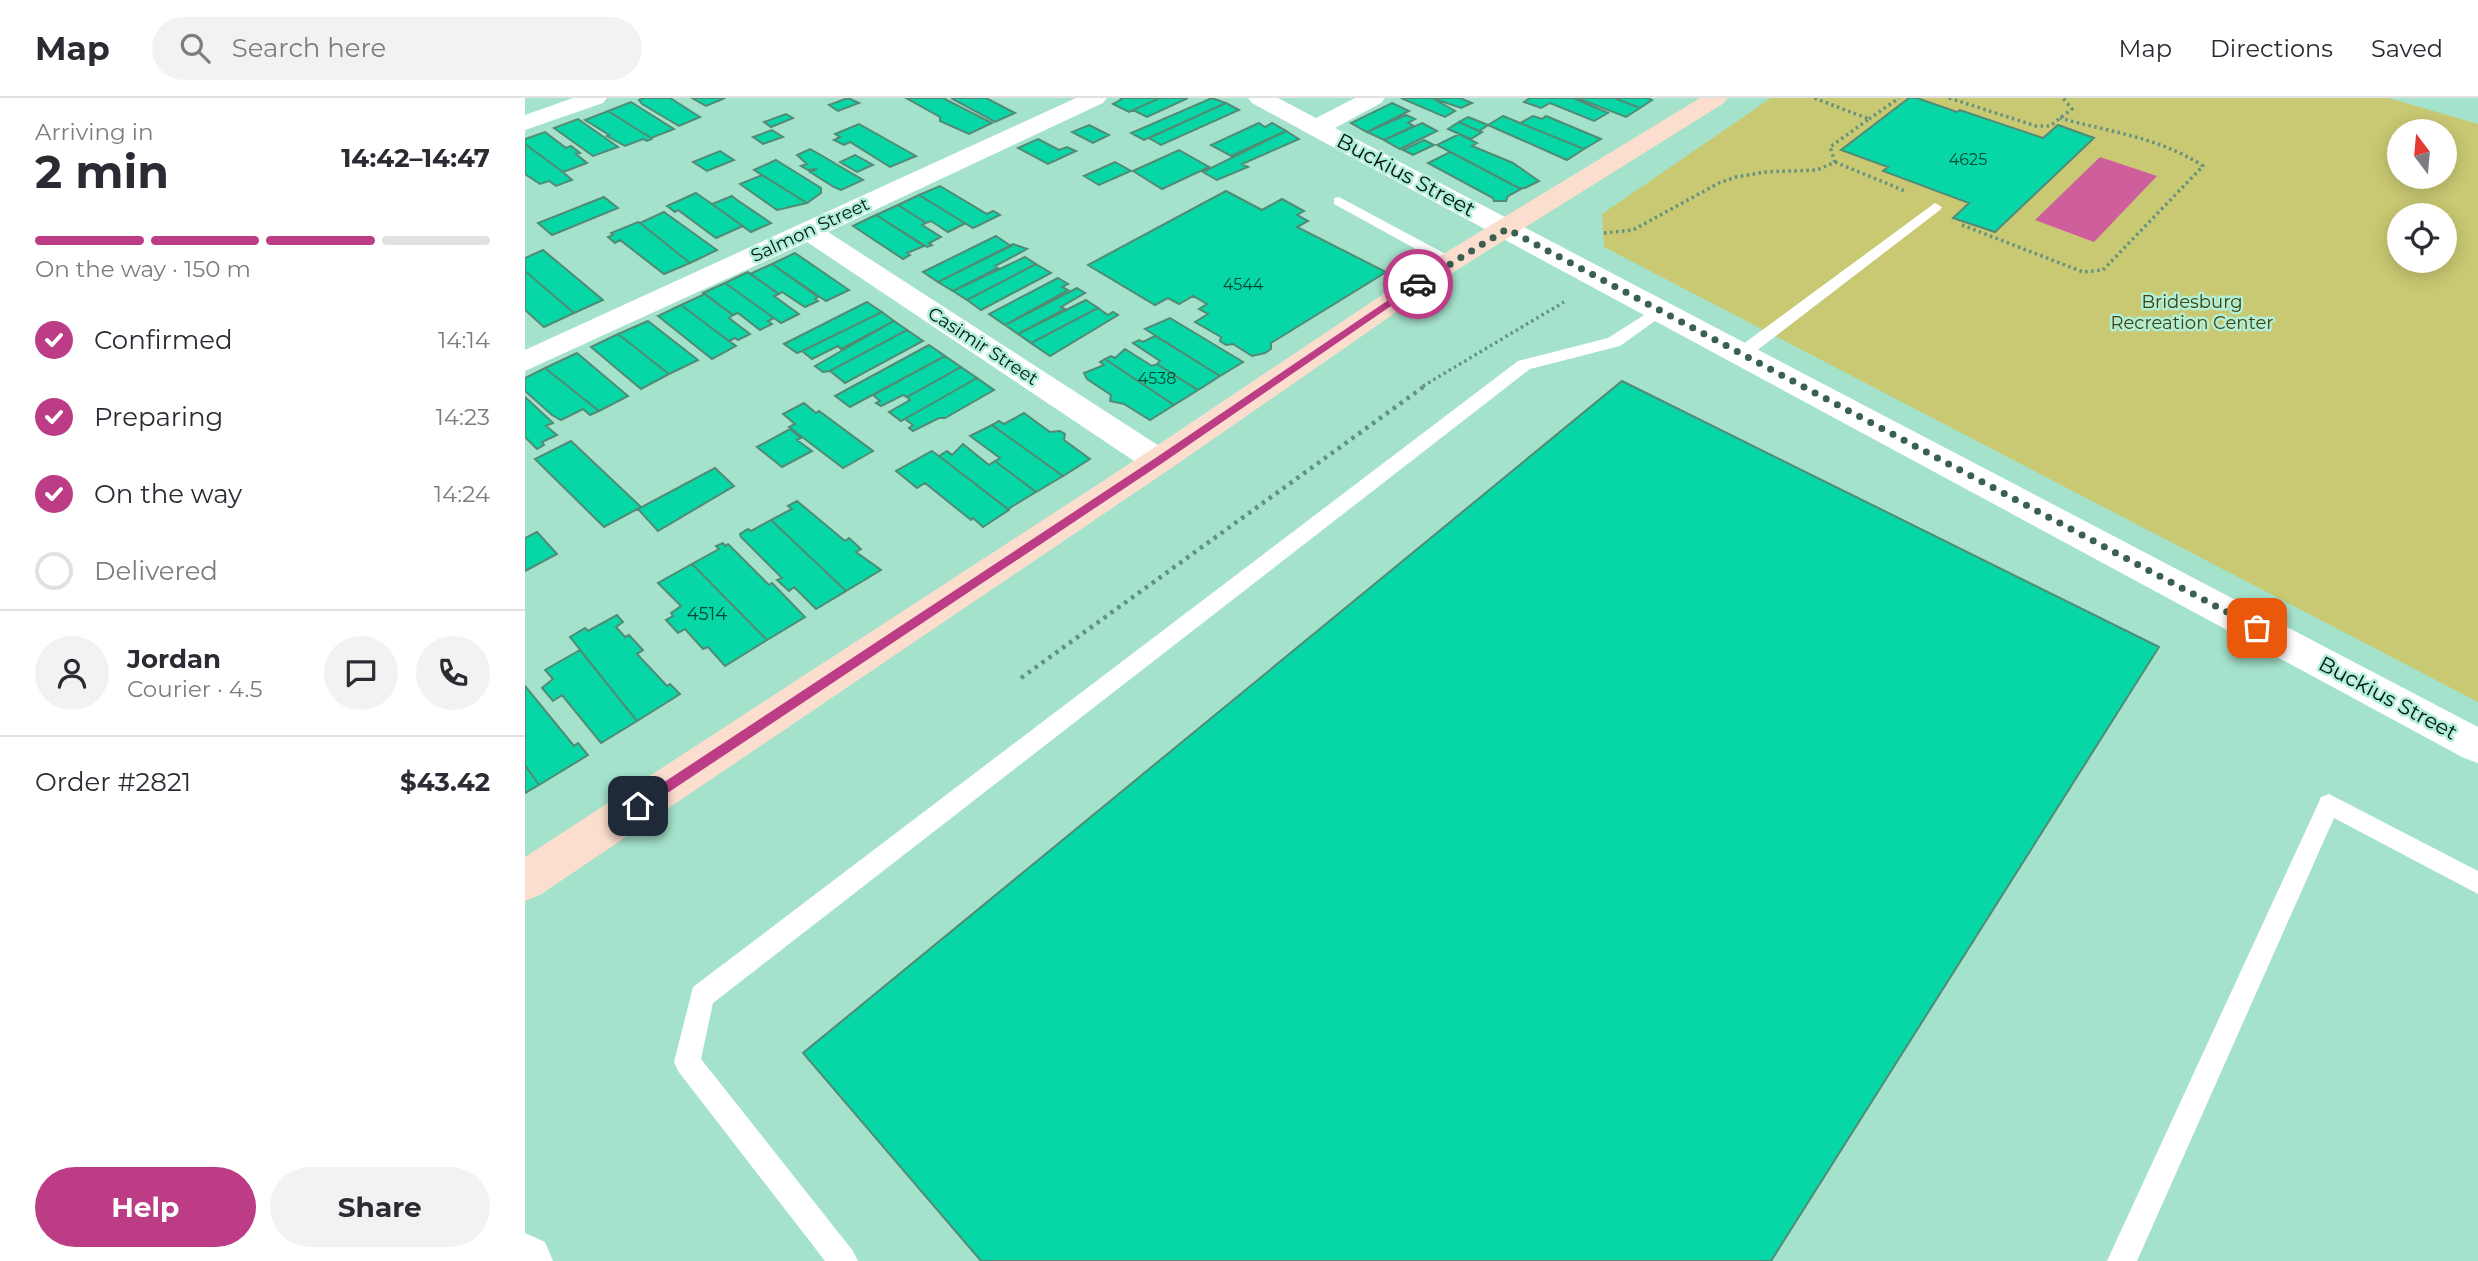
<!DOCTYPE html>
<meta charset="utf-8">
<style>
:root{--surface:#fff;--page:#f2f2f3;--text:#2b2b33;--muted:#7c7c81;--line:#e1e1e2;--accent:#bc3c86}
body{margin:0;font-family:Montserrat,sans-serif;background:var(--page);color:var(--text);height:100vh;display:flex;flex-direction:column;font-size:26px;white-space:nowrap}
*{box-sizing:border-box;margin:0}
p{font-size:23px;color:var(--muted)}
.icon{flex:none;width:38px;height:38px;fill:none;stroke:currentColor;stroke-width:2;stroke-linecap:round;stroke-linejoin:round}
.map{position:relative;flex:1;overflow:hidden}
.sheet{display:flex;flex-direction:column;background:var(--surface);width:525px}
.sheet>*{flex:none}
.needle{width:46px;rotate:344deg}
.fabs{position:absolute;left:1862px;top:21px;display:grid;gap:14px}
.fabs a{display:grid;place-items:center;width:70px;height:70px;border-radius:50%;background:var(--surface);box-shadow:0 4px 18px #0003;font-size:35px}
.pin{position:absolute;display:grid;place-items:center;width:60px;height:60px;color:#fff;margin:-30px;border-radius:14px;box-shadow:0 4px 10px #0006}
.courier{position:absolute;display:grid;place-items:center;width:70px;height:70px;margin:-35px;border:5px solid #bc3c86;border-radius:50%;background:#fff;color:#222;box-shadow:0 2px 9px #0007}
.head em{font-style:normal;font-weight:700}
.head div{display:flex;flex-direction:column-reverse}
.head{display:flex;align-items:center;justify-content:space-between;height:119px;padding:0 35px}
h1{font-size:46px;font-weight:700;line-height:52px}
.bar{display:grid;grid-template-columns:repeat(4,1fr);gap:10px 7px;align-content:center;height:84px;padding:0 35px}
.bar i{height:9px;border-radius:5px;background:var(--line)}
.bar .on{background:var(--accent)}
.bar p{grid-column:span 4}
.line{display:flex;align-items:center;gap:18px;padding:0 35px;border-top:2px solid var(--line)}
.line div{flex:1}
.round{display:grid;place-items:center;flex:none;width:74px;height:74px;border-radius:37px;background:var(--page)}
ol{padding:0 35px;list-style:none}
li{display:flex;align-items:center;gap:21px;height:77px}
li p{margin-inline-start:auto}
li .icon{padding:7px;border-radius:50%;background:var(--accent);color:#fff;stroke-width:4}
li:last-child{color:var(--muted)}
li i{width:38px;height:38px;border:4px solid var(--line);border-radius:50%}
.action{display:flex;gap:14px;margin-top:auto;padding:14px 35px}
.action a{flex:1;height:80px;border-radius:42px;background:var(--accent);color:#fff;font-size:28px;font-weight:700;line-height:80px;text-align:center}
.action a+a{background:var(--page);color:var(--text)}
header{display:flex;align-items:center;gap:42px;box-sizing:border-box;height:98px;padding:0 35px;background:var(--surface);border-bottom:2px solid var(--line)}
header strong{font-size:33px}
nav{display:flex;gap:38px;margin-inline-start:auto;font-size:24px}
.search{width:490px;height:63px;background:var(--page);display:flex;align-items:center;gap:18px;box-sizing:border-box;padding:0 24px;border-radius:38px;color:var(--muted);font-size:26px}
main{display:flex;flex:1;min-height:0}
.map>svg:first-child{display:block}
.green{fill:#c9c973;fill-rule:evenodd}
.water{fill:#cf5f9c}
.building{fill:#07d7a6;stroke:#518b76;stroke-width:2}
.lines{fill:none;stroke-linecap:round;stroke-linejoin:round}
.path-far1{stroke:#649281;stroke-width:3.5;stroke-dasharray:2.5 3.5;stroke-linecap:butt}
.path{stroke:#649281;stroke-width:4.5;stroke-dasharray:3.5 5;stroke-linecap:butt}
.lane{fill:#fff;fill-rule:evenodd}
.street{fill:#fff;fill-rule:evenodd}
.secondary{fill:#fbdece;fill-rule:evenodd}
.route{fill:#bc3c86}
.done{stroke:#3b5f52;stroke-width:7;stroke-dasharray:0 12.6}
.labels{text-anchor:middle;stroke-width:5;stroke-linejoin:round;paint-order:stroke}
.far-number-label{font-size:16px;fill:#034836}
.far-street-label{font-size:18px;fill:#021911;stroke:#b2efd8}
.far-park-label{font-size:18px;fill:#434309;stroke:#b2efd8}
.number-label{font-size:18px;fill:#034836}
.street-label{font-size:21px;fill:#021911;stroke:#b2efd8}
</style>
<header>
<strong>Map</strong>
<div class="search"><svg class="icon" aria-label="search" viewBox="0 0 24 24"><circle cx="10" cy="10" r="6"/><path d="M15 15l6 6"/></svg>Search here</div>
<nav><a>Map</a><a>Directions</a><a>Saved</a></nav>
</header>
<main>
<section class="sheet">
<div class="head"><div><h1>2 min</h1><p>Arriving in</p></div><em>14:42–14:47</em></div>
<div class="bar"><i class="on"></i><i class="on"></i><i class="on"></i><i></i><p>On the way · 150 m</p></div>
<ol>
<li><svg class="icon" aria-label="check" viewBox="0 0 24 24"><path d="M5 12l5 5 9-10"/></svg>Confirmed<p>14:14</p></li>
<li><svg class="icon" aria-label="check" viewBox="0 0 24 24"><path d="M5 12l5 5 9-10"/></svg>Preparing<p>14:23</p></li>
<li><svg class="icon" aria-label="check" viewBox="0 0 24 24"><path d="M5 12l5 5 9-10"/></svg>On the way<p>14:24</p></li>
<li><i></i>Delivered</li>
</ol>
<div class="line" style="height:126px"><a class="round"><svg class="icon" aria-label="person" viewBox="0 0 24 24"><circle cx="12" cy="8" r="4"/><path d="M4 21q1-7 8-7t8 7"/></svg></a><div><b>Jordan</b><p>Courier · 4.5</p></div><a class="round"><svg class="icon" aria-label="chat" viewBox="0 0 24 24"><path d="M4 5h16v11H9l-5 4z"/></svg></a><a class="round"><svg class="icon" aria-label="phone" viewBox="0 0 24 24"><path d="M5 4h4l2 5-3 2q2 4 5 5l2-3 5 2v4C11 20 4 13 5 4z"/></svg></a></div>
<div class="line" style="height:91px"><div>Order #2821</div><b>$43.42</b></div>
<div class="action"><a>Help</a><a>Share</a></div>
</section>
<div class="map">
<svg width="1953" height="1163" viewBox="0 0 1953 1163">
<rect width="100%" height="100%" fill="#a5e2cb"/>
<path class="green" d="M1246,0H1863L1953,26V604L1079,149L1077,116ZM1874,33H1920V79H1874ZM1874,117H1920V163H1874Z"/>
<path class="water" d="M1575,59L1632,78L1569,144L1510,122Z"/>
<path class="building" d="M119,0H145L175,19L154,28L117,6L114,2Z
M167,0H200L181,8Z
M323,0L334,5L313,13L304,7Z
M381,0H418L467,25L444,36L415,23V19Z
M426,0H461L490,15L470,24Z
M595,0H635L604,14L588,6L597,1Z
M635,0H663L622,19L608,12Z
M687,0L701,5L619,42L606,35Z
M876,0H907L930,13L920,19Z
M907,0H935L947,5L936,10Z
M1005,0H1048L1083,15L1069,23L1025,5L1016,10L999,4Z
M1052,0H1089L1115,10L1101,19Z
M1089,0H1123L1127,2L1115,10Z
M1384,0H1392L1432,14L1435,12L1518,40L1533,27L1569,40L1470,134L1428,120L1444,105L1358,73L1363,69L1316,52Z
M106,4L149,31L126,40L83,13Z
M701,5L714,12L636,47L624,40Z
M867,5L884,13L842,34L826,25Z
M83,13L126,40L127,41L122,43L118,41L100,48L82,38L84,37L60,22Z
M261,16L268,20L246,29L239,24Z
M881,17L890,21L883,25L889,28L859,42L842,34Z
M978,18L995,25L1059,51L1042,62L963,27Z
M1008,18L1017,21L1021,18L1076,41L1059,51L995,25Z
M943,19L963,27L954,33L934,24Z
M53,21L93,49L68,58L29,30Z
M934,24L954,33L957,34L946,41L923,31Z
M734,25L740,29L747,25L761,33L706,58L686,47Z
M897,25L912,33L875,51L859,42Z
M334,26L391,58L365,69L325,44L319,47L309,42L315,39L310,36Z
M564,27L584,37L568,45L547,34Z
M247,32L258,39L238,46L228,39Z
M761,33L774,41L717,66L723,69L692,82L678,74Z
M20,34L41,50L46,48L55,55L51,56L62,65L38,74L0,46V41Z
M934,36L952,45L947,48L988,65L1014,83L1000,90H994L912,47Z
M513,41L534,52L542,49L551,53L523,66L493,50Z
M899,42L909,47L888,57L878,52Z
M0,46L38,74L47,82L31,88L24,83L15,86L0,76Z
M285,51L294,56L338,82L316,92L309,89L285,74L292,71L283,72L276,68L282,66L272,57Z
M654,52L684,69L637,91L608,73Z
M195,53L209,62L182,73L168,64Z
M925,54L994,90L996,91L983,98L981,103H969L968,100L903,65Z
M330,57L348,67L332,74L315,64Z
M251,62L296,90V95L282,105L229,72Z
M590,64L606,73L574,87L559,78Z
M237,77L282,105L252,112L215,86Z
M415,88L462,116L468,113L475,117L448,130L394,97Z
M701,93L737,112L757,101L779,113L772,117L783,123L772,129L861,174L746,245V251L740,255L727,258L708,246L701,247L695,243L696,239L670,224L683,216L674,211L682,206L668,198L654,206L643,200L630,207L563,167Z
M171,95L187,106L218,128L191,140L153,112L150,114L142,108Z
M394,97L438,124L439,126L423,134L406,123L401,125L373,107Z
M207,98L212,102L246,125L226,134L187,106Z
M79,99L93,110L27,137L13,125Z
M373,107L401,125L397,127L416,139L404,145L407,147L402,149L351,117Z
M139,114L192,152L165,165L115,125Z
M351,117L399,148L382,155L385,157L378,161L328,128Z
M113,124L115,125L165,165L139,176L95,142L90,145L83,139L88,137L86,135Z
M471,138L486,148L413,184L398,174Z
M488,146L502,151L470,168L473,170L428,193L413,184Z
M18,152L78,202L49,215L0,173V160Z
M270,155L324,192L301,203L247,166Z
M500,159L511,166L442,202L428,193Z
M247,166L293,199L290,201L293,203L280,209L257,194L254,196L225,176Z
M511,166L526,175L456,212L442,202Z
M0,173L49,215L19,229L0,212Z
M223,174L254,196L249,198L274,216L256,225L200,185Z
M533,180L543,186L537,189L543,192L480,227L464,216Z
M200,185L249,220L243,223L247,226L235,232L213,215L208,217L178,195Z
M552,190L560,195L536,209L540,211L493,236L480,227Z
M180,196L208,217L204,220L225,236L213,242L210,240L204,243L156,207Z
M561,202L573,210L506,245L493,236Z
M342,204L357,214L277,253L272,255L259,246Z
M156,207L204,243L211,248L187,261L133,218Z
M573,210L583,217L588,214L593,217L525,258L506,245Z
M357,214L369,223L316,251L313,248L287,261L277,253Z
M645,220L718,264L695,278L620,231Z
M123,223L173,262L144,276L93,236Z
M369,223L382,232L305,273L298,274L290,268Z
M382,232L398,243L320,285L305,273Z
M93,236L144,276L116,291L66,249Z
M630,238L695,278L673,292L632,266L635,263L608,245L614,242L618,244Z
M404,247L420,258L325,309L310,298Z
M600,251L627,268L632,266L673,292L649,307L580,261L586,258L590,260Z
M52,255L103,298L74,313L20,270Z
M420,258L436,269L382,299L378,297L356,308L351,305L355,303L348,297Z
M580,261L649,307L625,322L599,306L585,303L586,297L562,281L559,275L579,267L575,264Z
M436,269L452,280L376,323L364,314L385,302L382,299Z
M20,270L74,313L65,317L58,311L36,322L27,317L0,293V280Z
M452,280L469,292L420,320H414L388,333L384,330L388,327L380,321Z
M1097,283L1634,549L1246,1163H456L278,955Z
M0,299L28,325L21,328L32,337L17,344L19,347L12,351L0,339Z
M279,305L291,315L294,313L348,353L318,370L264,329L270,326L258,316Z
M499,315L525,334L535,333L540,336L539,342L565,361L538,378L467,327L474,323L479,326Z
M467,327L538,378L511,394L470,363L475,360L445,338Z
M265,331L276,340L272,342L287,353L257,369L232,349Z
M46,343L116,409L79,429L10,361Z
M438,346L464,367L470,363L511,394L483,411L414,358L422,353L427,357Z
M407,353L423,365L484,412L458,429L448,420L446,422L400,385L392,390L371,373Z
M190,370L209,388L133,433L113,411Z
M272,403L320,443L324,440L336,451L331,454L356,472L321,493L246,422L267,411L263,408Z
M246,422L321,493L291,511L269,489L264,493L252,482L257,480L216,439L215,436L223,431L226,433Z
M12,434L32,456L0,473V440Z
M198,445L200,448L203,446L244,487L247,485L280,519L242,542L167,466L194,451L191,448Z
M167,466L242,542L200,568L183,549L178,551L160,531L153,535L141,522L148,518L146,515L156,508L133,485Z
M92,517L98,524L91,529L100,539L104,537L118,552L112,556L142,588L145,586L155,596L112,623L45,539L60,530L63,533Z
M55,552L112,623L76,645L37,597L28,603L17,590L28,581L20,572Z
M0,588L49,648L53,645L63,657L14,687L0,667Z
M0,667L14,687L0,695Z"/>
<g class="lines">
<path class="path-far1" d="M1424,0L1511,28H1525L1547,11L1538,0
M1344,21L1374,0
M1310,64L1380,93
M1437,127L1558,174L1578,172L1678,68C1634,39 1584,34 1535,20
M1079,135L1108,132L1194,85L1211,79L1241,74L1292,72L1310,64L1305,49L1344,21L1289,0
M898,288L1039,204"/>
<path class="path" d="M496,580L901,287"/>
<path class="lane" d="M814,99L930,161L933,164L930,167H920L809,106V100Z
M1410,105L1417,109L1415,112L1222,260H1210L1208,256L1210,252Z
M1135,207L1141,209L1143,212L1141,215L1095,248L1005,271L188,905L176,961L328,1153L333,1163H300L153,973L149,964L168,889L993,263L1083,240Z
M1804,696L1953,773V796L1809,720L1612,1163H1582L1793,706L1796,699Z"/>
<path class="street" d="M48,0H82L78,5L0,32V17Z
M551,0H582L578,5L303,134L645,355L649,363L645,371L633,374L621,371L282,144L0,273V252Z
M723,0H753L791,20L830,0H860L856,5L810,30L1953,629V665L1939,660L782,35L727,5Z
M0,1135L20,1144L28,1163H0Z"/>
<path class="secondary" d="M1175,0H1203L1199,5L935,170L645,371L15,797L0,803V759L621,355L915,158Z"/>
</g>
<path class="route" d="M890,184L898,186L636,366L117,712H109V704L629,361Z"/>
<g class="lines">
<path class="done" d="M893,186L982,131L1732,530"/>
</g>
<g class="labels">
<g class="far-number-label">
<text x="1443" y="67">4625</text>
<text x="718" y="192">4544</text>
<text x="632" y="286">4538</text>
</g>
<g class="far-street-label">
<text transform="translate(285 132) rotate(-25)" y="6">Salmon Street</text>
<text transform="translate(458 248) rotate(33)" y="6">Casimir Street</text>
</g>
<g class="far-park-label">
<text x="1667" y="210">Bridesburg<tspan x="1667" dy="21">Recreation Center</tspan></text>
</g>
<g class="number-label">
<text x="182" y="522">4514</text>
</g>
<g class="street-label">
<text transform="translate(881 77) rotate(28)" y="7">Buckius Street</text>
<text transform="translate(1863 600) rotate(28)" y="7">Buckius Street</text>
</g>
</g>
</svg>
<div class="fabs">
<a><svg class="needle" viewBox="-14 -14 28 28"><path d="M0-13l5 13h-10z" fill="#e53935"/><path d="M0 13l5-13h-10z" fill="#7c7c81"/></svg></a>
<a><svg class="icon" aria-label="locate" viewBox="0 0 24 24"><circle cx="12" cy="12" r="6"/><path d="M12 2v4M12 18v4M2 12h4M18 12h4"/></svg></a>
</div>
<div class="pin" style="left:1732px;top:530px;background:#ea580c"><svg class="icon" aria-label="bag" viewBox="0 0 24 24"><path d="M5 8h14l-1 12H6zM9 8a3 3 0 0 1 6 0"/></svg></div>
<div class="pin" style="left:113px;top:708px;background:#1f2937"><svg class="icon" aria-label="home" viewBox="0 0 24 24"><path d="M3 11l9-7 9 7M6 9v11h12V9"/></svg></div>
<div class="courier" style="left:893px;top:186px"><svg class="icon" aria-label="car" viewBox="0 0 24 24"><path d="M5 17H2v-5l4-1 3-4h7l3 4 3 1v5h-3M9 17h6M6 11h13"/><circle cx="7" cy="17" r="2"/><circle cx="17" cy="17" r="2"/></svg></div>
</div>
</main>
